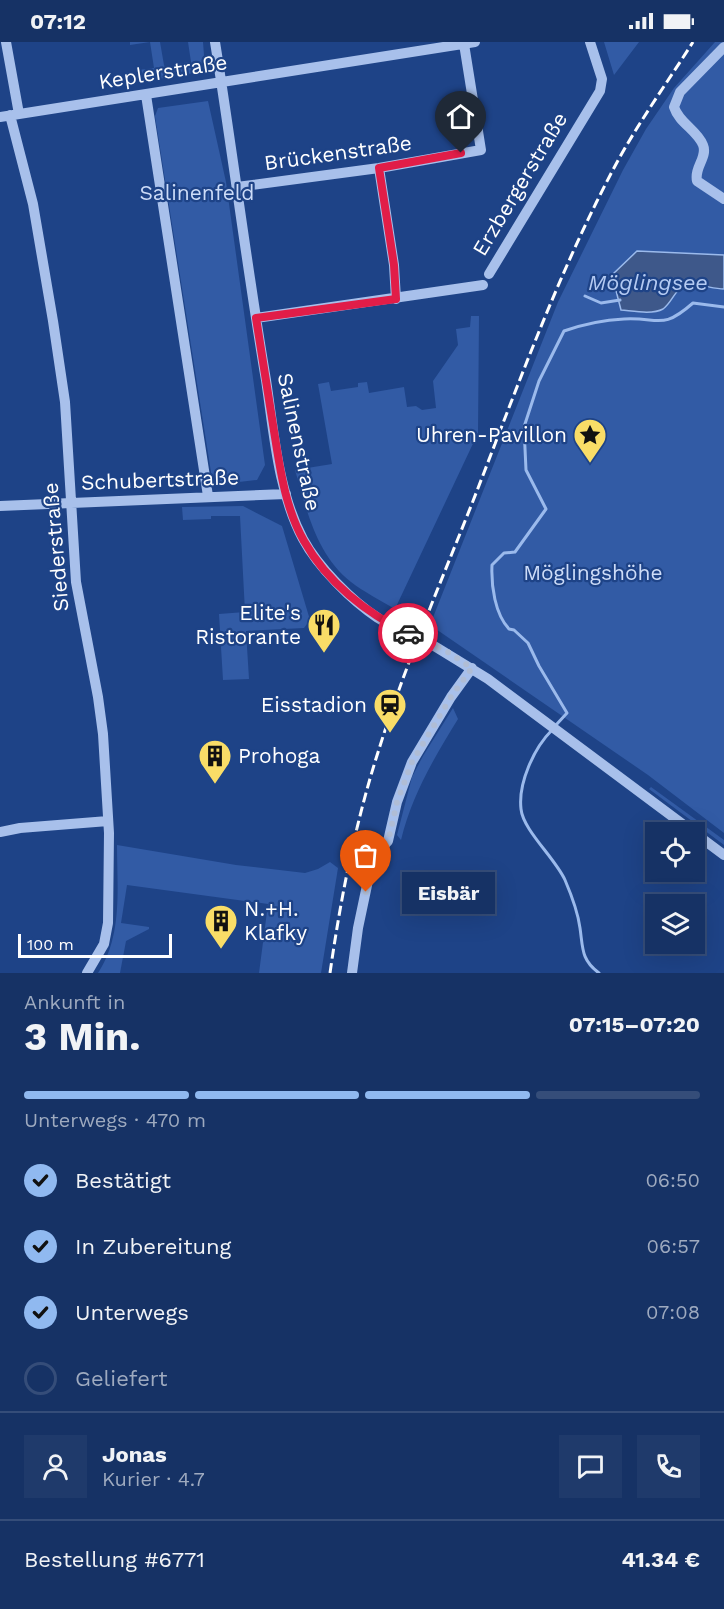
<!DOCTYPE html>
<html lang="de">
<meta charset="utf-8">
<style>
:root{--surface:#163265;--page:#1f3a6b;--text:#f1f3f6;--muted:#9eaabf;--line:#354d79;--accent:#90b9f0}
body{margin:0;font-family:"Work Sans",sans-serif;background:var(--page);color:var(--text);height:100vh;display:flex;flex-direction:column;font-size:22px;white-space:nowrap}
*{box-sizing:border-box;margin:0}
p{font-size:20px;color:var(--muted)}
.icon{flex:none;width:33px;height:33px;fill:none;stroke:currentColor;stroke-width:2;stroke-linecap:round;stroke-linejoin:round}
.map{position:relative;height:931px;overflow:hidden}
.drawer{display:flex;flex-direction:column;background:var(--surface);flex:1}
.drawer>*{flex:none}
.buttons{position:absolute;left:645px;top:780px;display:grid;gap:12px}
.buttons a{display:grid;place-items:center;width:60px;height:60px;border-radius:0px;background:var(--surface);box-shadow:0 6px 24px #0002,0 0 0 2px var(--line);font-size:30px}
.scale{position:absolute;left:18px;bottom:15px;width:154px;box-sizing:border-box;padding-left:6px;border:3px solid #fff;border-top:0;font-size:16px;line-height:21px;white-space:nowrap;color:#fff;-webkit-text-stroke:4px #1e4387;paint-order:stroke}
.pin{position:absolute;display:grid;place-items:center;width:51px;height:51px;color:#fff;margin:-62px -26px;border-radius:50% 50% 50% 0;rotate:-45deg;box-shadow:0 0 6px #0007}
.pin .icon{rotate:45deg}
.courier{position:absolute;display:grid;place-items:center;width:60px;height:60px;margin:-30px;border:4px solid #e11d48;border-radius:50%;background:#fff;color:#222;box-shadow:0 2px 8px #0007}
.bubble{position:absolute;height:42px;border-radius:0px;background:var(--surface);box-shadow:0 6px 24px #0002,0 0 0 2px var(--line);font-size:20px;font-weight:700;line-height:42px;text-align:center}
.summary em{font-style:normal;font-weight:700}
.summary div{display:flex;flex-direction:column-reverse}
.summary{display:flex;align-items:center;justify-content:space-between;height:102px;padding:0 24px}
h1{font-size:39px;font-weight:700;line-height:45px}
.bar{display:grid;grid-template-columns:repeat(4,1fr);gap:9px 6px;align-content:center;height:72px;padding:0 24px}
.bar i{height:8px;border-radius:4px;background:var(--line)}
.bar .on{background:var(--accent)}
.bar p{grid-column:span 4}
.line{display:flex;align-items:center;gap:15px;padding:0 24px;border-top:2px solid var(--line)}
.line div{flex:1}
.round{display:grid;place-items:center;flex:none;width:63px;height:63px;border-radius:0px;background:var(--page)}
ol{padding:0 24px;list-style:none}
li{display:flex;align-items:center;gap:18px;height:66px}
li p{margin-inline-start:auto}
li .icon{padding:6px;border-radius:50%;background:var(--accent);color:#111;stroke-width:4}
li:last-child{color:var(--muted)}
li i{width:33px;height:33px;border:3px solid var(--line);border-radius:50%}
.status{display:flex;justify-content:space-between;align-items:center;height:42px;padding:0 30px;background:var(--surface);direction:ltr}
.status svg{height:16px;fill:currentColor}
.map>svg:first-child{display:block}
.green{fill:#325ba5}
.water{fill:#3e588a;stroke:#9bbaec;stroke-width:1.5}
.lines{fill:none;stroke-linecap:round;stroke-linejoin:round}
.stream{stroke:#9bbaec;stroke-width:3}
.minor{stroke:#a8c0eb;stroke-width:10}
.rail{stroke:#fff;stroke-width:3;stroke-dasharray:10 4.5;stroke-linecap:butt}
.minor-bridge{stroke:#a8c0eb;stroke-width:10}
.done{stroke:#b0bdd5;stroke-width:6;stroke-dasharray:0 10.8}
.route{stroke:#e11d48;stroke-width:8}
.labels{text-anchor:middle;stroke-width:4.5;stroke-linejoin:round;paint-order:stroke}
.street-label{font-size:21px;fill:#fff;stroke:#1e4387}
.park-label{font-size:21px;fill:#cddcf8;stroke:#1e4387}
.poi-label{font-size:21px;fill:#fff;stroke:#1e4387;text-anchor:end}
.water-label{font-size:22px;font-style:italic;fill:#b4caf2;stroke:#1e4387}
</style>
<div class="status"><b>07:12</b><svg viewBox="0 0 49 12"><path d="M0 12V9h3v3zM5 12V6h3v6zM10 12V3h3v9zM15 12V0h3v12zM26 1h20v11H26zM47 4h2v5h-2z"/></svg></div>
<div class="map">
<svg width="724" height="931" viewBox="0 0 724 931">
<rect width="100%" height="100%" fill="#1e4387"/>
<path class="green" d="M130,0H160L164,23L166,27L176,26V22L191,20L188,0H203L205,26L200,30L152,38L142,31L138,32V28L154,26L150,0L130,3Z
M604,0H639L614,33Z
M715,0H724V791L648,733L430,583L558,260L623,128L646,87L674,46Z
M208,59L226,140L265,423L257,438L213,443L155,74L158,66Z
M471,274H479L478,391L395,567C380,558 364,550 351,540C316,512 307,469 295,428L332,422L318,342L329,340L331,349L358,345V341L367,340L369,351L404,345L407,365L416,364L422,368L436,366L433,339L458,303L456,287L470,285Z
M243,464L282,484L310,578L304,586L246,589L249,637L223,638L219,572L245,570L240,474H211V477L183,478L182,465Z
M453,666L458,677C434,716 412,753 401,798L397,793L412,735L423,714Z
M651,745L724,798V803L649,747Z
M117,803L236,823L305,831L318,827L330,820L338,826L321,931H259L268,862L127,843L121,881L149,885V887L126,899L120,931H98C123,893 117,846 117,803Z"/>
<path class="water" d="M637,209L724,213V247C713,247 701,242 691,243C675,243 674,259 663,267C652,273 633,269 621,268L612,233Z"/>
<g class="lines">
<path class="stream" d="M585,254L601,261L620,258
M556,683L567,671L539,624L528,601L514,588L509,587C495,572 491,544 492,523L504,511L515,510L546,467L526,428L524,385L539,339L564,289C584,282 603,278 624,277C660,275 661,289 693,261L724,265
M552,688C534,706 518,741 521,767C523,788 555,816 565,838C571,852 578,871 580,886C583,906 581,918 599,931"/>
<path class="minor" d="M6,0L19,72
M215,0C233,113 247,226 266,338C274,391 278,450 303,497C318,525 352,559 378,576C388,583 400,587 411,592
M724,5L680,50L674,65C679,81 697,88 703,103C708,115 694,125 697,139L724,157
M146,53L208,454
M10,73L33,162L53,279L65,360L76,540L98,655L103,692L109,791L108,881L104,902L87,931
M0,75L475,0
M379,126L394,223L396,257
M237,145L379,126L481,108L464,2
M489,232L600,49L602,37L590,0
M256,276L483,243
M0,464L286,452
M431,602L488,637L724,813
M0,790L20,786L108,779
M352,931L358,886L373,815L388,799L397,760L412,720L451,655L472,626"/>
<path class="rail" d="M330,931C341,854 356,778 380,704C406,621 441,540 473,459C517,346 558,231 615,124C638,81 667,41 693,0"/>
<path class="minor-bridge" d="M411,592L431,602"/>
</g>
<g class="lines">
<path class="done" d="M366,850L373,815L388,800L397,760L412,720L451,655L472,626L446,609L408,591"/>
<path class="route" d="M408,591C367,572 327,540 304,499C285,466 280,426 274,389C268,352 262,314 256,276L396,257L394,223L379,126L461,111"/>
</g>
<defs>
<g id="sight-pin" transform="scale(1.725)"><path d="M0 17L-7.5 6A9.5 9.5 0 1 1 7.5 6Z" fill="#f9dd67" stroke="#1e4387"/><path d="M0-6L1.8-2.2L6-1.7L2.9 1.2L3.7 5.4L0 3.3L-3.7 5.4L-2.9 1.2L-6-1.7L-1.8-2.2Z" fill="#111"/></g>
<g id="restaurant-pin" transform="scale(1.725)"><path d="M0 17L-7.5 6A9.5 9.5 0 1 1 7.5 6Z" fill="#f9dd67" stroke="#1e4387"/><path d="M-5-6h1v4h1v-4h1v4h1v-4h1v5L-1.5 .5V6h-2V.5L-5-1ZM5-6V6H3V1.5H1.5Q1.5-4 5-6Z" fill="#111"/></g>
<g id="station-pin" transform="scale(1.725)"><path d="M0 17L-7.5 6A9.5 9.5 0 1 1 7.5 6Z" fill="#f9dd67" stroke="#1e4387"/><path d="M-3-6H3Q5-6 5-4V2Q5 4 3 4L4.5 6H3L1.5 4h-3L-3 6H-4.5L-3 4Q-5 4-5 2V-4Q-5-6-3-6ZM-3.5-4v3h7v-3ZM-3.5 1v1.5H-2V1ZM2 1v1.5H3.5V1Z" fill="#111"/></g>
<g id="building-pin" transform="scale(1.725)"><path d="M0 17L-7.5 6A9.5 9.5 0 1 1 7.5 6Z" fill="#f9dd67" stroke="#1e4387"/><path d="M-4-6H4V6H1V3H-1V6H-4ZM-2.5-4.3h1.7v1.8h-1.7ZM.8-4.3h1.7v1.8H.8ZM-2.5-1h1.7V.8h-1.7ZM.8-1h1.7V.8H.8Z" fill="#111"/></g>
</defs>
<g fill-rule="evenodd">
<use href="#sight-pin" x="590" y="393"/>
<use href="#restaurant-pin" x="324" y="583"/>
<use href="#station-pin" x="390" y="663"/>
<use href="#building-pin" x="215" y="714"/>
<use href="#building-pin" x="221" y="879"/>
</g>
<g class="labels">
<g class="street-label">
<text transform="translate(163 30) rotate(-9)" y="7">Keplerstraße</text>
<text transform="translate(338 111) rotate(-8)" y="7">Brückenstraße</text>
<text transform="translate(520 142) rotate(-59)" y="7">Erzbergerstraße</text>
<text transform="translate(299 400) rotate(78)" y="7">Salinenstraße</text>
<text transform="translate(160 438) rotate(-2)" y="7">Schubertstraße</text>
<text transform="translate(56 505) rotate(-95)" y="7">Siederstraße</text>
</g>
<g class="park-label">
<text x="197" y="158">Salinenfeld</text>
<text x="593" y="538">Möglingshöhe</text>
</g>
<g class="poi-label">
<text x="567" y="400">Uhren-Pavillon</text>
<text x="301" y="578">Elite's<tspan x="301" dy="24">Ristorante</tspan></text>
<text x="367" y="670">Eisstadion</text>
<text x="238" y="721" text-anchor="start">Prohoga</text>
<text x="244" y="874" text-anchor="start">N.+H.<tspan x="244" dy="24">Klafky</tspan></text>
</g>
<g class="water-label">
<text x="648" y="248">Möglingsee</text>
</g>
</g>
</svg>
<div class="buttons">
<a><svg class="icon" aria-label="locate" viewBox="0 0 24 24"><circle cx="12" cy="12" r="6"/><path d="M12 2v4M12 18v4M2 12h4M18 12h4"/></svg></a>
<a><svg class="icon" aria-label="layers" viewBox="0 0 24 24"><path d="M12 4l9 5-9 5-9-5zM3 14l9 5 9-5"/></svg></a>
</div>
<div class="scale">100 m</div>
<div class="pin" style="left:366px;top:850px;background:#ea580c"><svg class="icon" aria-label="bag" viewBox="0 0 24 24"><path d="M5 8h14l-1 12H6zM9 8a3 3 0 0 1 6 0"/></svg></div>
<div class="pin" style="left:461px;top:111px;background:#1f2937"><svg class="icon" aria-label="home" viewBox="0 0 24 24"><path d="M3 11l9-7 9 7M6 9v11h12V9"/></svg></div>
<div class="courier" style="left:408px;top:591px"><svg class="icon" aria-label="car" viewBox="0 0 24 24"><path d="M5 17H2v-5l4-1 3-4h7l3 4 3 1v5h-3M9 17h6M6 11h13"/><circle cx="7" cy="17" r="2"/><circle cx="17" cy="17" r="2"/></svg></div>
<div class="bubble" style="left:402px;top:830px;width:93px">Eisbär</div>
</div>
<section class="drawer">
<div class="summary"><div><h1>3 Min.</h1><p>Ankunft in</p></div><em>07:15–07:20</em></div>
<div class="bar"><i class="on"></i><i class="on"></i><i class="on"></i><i></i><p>Unterwegs · 470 m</p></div>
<ol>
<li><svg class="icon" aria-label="check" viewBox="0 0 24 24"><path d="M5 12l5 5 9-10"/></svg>Bestätigt<p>06:50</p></li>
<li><svg class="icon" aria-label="check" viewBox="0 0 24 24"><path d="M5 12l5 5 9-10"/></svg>In Zubereitung<p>06:57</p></li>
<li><svg class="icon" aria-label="check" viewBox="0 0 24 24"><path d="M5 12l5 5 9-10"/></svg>Unterwegs<p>07:08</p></li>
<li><i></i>Geliefert</li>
</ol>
<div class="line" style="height:108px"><a class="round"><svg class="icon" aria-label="person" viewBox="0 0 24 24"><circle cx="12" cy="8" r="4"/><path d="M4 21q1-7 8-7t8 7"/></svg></a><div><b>Jonas</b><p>Kurier · 4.7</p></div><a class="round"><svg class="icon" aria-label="chat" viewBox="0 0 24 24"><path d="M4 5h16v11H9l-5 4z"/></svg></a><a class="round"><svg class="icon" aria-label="phone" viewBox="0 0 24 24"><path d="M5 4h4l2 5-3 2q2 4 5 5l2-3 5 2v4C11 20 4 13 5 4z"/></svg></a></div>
<div class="line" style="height:78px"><div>Bestellung #6771</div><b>41.34 €</b></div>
</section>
